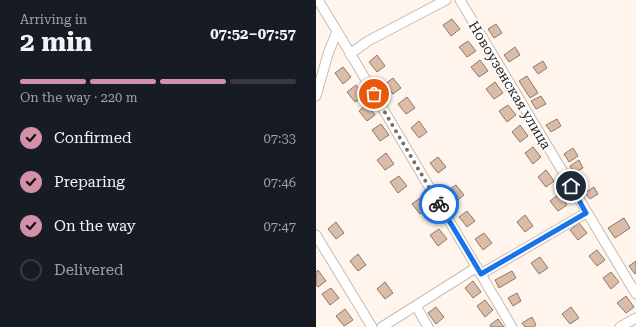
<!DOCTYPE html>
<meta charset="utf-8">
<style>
:root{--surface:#171b24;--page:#20242c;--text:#f1f3f6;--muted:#9ea1a6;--line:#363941;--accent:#d291a8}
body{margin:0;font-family:"Roboto Serif",serif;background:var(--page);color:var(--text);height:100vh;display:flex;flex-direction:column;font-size:15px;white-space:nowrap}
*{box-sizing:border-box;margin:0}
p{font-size:13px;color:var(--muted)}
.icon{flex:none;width:22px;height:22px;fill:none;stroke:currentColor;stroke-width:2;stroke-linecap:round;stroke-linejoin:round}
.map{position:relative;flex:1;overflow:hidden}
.details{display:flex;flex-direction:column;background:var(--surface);width:316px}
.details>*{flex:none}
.pin{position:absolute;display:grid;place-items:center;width:34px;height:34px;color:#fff;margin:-17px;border:2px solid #fff;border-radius:50%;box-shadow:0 1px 4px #0007}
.courier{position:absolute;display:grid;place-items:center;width:40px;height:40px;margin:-20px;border:3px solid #1a73e8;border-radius:50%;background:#fff;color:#222;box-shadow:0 1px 5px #0007}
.overview em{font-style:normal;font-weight:700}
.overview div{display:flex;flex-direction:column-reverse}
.overview{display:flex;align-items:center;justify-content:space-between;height:68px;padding:0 20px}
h1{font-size:26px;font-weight:700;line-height:30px}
.bar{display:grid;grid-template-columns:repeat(4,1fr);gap:6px 4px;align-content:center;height:48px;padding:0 20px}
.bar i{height:5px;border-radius:3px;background:var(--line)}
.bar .current{background:var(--accent)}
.bar p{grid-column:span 4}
ol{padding:0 20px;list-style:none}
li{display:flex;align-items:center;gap:12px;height:44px}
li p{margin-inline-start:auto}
li .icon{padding:4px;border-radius:50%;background:var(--accent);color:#111;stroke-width:4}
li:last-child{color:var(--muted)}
li i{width:22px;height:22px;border:2px solid var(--line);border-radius:50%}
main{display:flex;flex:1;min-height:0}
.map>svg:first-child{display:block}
.building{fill:#dbbca6;stroke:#897a6f}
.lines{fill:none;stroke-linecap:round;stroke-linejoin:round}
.minor-casing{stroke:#cbbaaf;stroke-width:11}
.minor{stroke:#fff;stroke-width:9}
.done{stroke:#766f69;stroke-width:4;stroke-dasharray:0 7.2}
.route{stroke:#1a73e8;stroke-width:5}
.labels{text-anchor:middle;stroke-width:3;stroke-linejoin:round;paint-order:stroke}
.street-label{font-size:14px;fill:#2d2722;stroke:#fff}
</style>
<main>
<section class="details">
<div class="overview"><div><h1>2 min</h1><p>Arriving in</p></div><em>07:52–07:57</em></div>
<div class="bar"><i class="current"></i><i class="current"></i><i class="current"></i><i></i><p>On the way · 220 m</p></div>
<ol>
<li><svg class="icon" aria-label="check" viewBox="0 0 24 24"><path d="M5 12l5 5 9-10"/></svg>Confirmed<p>07:33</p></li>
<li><svg class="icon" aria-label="check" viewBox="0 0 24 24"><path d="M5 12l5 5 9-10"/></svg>Preparing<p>07:46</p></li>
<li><svg class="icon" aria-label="check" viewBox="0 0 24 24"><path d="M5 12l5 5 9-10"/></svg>On the way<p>07:47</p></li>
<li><i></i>Delivered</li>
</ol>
</section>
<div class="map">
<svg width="320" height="327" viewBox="0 0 320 327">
<rect width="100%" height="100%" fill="#fff5ed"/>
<path class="building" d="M136,19L144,29L135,36L127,25Z
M180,24L186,33L178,38L172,29Z
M152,41L160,51L151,57L143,47Z
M199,47L204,55L193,62L188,55Z
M61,55L69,66L61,72L53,62Z
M164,60L172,71L163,77L155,67Z
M227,61L231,68L222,74L217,67Z
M27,67L35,77L27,84L19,73Z
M211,76L222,93L214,98L203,81Z
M77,78L85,88L77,94L69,84Z
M179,82L187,93L178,99L170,89Z
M40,85L48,96L39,102L31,92Z
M225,96L230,104L220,109L215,101Z
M91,97L99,108L90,114L82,104Z
M51,104L59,115L51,121L43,111Z
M192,105L200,115L191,122L183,111Z
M241,119L245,126L235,132L230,125Z
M103,121L111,132L103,138L95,128Z
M65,124L73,135L64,141L56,130Z
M204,125L212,136L204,142L196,132Z
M217,147L225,157L217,164L209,153Z
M257,148L262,156L253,162L248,154Z
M70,153L78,164L69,170L61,160Z
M122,157L130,167L122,173L114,163Z
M263,160L267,168L258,173L254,166Z
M230,170L238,181L230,187L222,177Z
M83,176L91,186L82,193L74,182Z
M140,185L148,195L139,202L131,191Z
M278,187L282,194L274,199L269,193Z
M243,194L251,205L242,211L234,201Z
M104,198L112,208L104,214L96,204Z
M151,211L159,221L151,227L143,217Z
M209,215L217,226L209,232L201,222Z
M308,218L314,228L299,238L292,228Z
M20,222L28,233L20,239L12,229Z
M263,223L271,233L262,240L254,230Z
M123,229L131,239L122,246L114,235Z
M168,233L176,243L167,250L159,239Z
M281,250L289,260L281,266L273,256Z
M42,254L50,265L42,271L34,261Z
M224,257L232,268L223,274L215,263Z
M320,261V273L319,274L313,266Z
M2,270L10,281L2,287L0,285V272Z
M196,271L200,278L183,288L179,280Z
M295,272L303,282L295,289L287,278Z
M157,281L165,292L157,298L149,288Z
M69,282L77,293L69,299L61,289Z
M15,288L23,298L14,305L6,294Z
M201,293L205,301L197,306L192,298Z
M310,296L318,307L310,313L301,303Z
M169,300L177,310L169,317L161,306Z
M120,307L128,317L120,324L112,313Z
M255,307L263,318L254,324L246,314Z
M29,309L37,320L28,326L20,316Z
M216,317L220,325L217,327H209L206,323Z
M182,319L188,327H175L174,325Z"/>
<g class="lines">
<g class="minor-casing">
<path id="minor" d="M2,0L21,31L196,327
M144,0L320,294
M34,54L52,41L130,0
M0,96L12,54L21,31
M0,235L56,327
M165,274L270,213
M100,306L112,327
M66,327L161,267
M304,327L320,318"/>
</g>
<use href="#minor" class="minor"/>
</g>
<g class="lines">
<path class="done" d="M58,94L123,204"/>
<path class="route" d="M123,204L165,274L270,213L255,186"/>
</g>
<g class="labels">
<g class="street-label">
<text transform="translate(194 85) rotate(59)" y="5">Новоузенская улица</text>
</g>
</g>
</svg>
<div class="pin" style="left:58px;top:94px;background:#ea580c"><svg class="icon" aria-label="bag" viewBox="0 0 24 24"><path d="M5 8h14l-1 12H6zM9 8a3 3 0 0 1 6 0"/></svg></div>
<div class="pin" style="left:255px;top:186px;background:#1f2937"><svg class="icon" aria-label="home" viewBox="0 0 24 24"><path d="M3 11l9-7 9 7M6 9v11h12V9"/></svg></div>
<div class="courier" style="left:123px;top:204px"><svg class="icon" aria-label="bike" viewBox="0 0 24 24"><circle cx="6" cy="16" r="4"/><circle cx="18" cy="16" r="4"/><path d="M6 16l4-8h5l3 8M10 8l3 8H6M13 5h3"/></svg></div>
</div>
</main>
